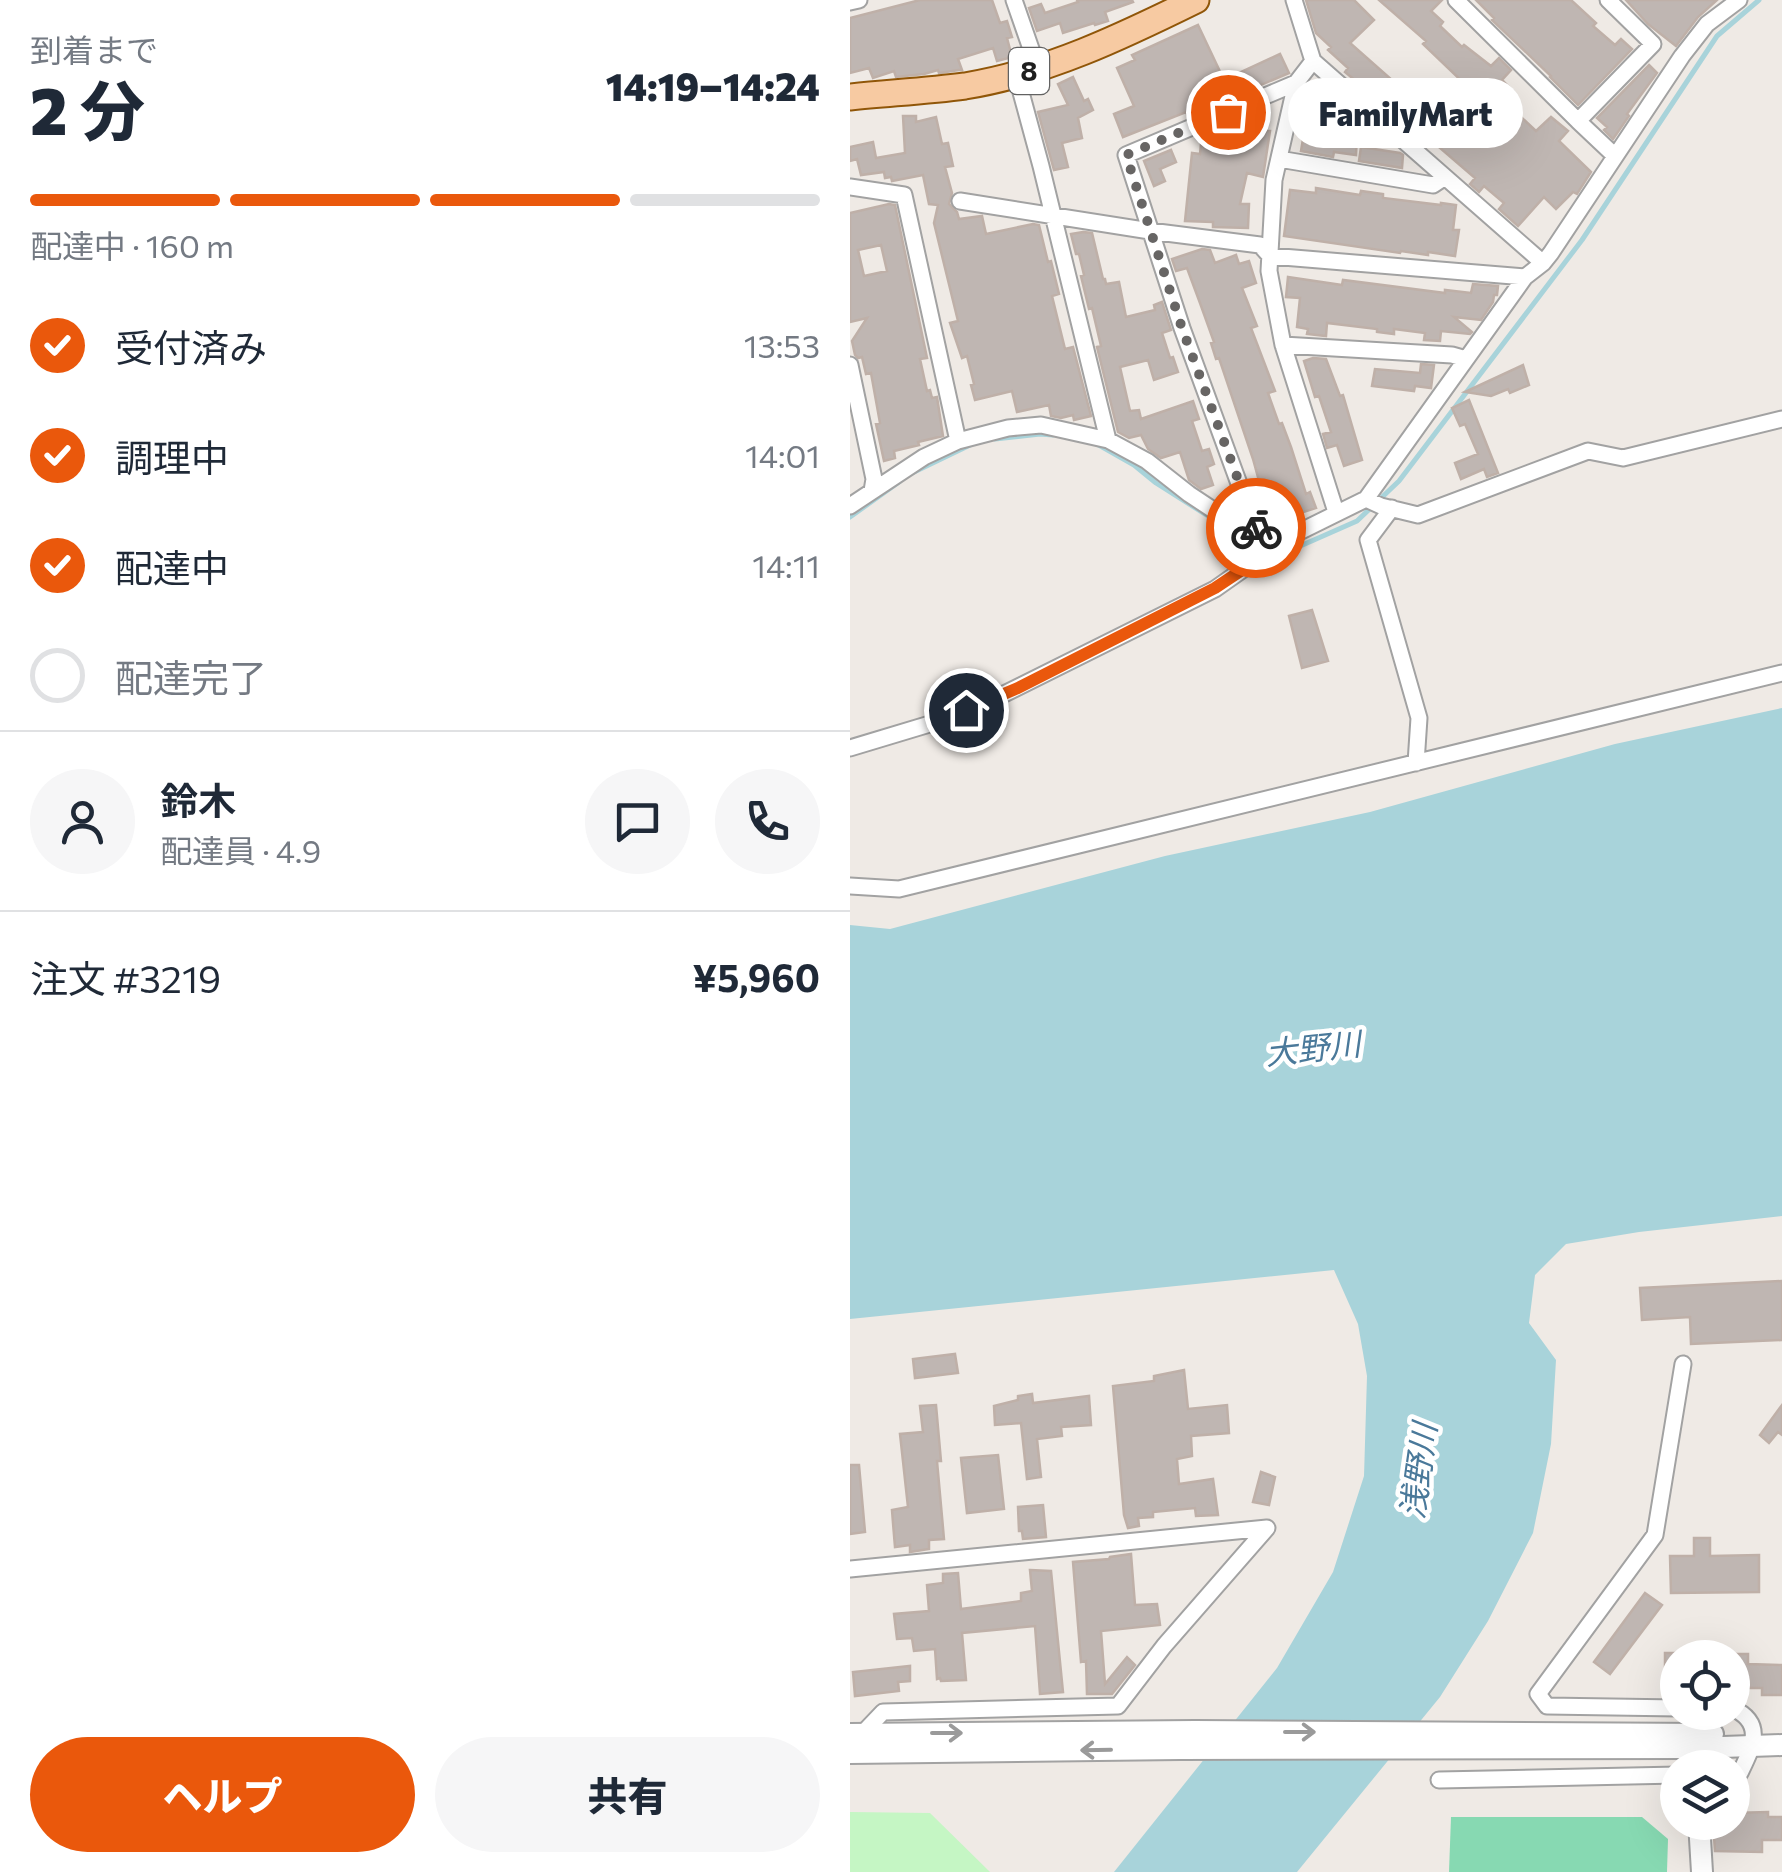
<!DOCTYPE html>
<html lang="ja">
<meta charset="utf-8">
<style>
:root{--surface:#fff;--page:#f6f6f7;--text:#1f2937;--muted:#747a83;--line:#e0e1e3;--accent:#ea580c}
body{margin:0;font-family:Commissioner,"Noto Sans JP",sans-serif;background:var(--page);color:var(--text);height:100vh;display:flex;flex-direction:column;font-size:38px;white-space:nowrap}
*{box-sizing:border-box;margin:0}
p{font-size:32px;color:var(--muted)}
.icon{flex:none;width:55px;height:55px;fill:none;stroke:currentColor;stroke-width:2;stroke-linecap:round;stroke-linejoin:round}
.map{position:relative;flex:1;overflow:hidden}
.side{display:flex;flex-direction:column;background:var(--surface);width:850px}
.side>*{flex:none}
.controls{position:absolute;left:810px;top:1640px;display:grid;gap:20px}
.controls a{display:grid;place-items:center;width:90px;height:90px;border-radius:50%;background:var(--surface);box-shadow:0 10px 40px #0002;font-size:50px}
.pin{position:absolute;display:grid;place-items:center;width:85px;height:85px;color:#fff;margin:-42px;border:5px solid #fff;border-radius:50%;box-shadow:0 2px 10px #0007}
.courier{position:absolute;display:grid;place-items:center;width:100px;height:100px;margin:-50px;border:8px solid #ea580c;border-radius:50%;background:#fff;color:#222;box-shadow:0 2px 12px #0007}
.bubble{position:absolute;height:70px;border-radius:35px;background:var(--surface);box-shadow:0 10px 40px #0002;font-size:32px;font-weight:800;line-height:70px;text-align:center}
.summary em{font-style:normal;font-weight:800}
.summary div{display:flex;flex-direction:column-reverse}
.summary{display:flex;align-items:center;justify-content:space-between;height:170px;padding:0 30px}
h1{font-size:65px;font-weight:800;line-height:75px}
.bar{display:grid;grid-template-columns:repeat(4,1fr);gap:15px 10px;align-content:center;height:120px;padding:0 30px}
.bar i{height:12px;border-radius:8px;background:var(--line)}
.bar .current{background:var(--accent)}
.bar p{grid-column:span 4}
.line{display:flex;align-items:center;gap:25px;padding:0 30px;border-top:2px solid var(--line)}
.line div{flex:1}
.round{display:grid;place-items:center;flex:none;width:105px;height:105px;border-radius:52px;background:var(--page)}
ol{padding:0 30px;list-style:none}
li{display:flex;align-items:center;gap:30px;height:110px}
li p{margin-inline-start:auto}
li .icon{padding:10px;border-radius:50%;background:var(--accent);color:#fff;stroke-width:4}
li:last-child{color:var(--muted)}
li i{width:55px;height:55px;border:5px solid var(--line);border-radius:50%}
.primary-button{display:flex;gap:20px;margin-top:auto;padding:20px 30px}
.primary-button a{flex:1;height:115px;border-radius:60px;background:var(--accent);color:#fff;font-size:40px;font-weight:800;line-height:115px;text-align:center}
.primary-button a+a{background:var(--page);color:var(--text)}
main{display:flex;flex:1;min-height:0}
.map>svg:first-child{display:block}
.park{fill:#c5f6c4}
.pitch{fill:#87d9b2}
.water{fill:#a8d3da}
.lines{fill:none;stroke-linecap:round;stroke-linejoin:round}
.stream{stroke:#a8d3da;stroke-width:5}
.building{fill:#bfb6b2;stroke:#bfb0a8;stroke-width:2.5;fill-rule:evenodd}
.minor-casing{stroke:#a2a2a2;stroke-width:19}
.tertiary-casing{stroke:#a2a2a2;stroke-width:24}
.primary-casing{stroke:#905608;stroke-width:29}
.minor{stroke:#fff;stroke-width:15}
.tertiary{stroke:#fff;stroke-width:20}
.primary{stroke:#f7caa2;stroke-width:25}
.oneway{stroke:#9a9a9a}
.done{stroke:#676564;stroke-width:10;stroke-dasharray:0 18}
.route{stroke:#ea580c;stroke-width:12}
.labels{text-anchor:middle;stroke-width:9;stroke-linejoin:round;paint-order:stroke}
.shield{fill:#fff;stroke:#626262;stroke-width:2.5}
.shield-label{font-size:28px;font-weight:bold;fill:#1e1e1e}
.water-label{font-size:32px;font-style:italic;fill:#4a799a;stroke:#fff}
</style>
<main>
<section class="side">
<div class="summary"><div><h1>2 分</h1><p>到着まで</p></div><em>14:19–14:24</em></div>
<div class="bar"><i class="current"></i><i class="current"></i><i class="current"></i><i></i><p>配達中 · 160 m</p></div>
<ol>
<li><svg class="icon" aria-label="check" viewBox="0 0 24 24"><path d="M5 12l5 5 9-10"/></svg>受付済み<p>13:53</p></li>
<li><svg class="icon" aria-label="check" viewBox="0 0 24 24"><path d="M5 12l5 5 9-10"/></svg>調理中<p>14:01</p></li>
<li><svg class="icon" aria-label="check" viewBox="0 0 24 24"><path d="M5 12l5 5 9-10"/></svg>配達中<p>14:11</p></li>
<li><i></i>配達完了</li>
</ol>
<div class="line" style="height:180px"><a class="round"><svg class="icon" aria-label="person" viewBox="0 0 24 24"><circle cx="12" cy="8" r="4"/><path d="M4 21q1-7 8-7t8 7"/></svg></a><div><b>鈴木</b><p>配達員 · 4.9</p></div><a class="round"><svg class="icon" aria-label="chat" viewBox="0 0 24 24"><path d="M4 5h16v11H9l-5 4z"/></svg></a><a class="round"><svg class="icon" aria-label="phone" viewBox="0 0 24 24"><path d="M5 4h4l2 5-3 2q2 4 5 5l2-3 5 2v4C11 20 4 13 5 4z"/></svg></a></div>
<div class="line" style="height:130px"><div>注文 #3219</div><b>¥5,960</b></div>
<div class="primary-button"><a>ヘルプ</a><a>共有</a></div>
</section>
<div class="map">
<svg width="932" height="1872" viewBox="0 0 932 1872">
<rect width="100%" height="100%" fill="#efeae5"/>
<path class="park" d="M0,1812L80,1813L140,1872H0Z"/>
<path class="pitch" d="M601,1817H792L818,1839L817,1872H599Z"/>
<path class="water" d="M932,708V1216L789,1232L716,1244L685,1275L679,1323L706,1360L701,1444L683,1533L638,1621L590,1697L447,1872H264L427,1668L483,1572L514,1476L517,1376L508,1324L484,1270L0,1319V925L40,929L315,856L520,812L765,744Z"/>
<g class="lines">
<path class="stream" d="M145,439L190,434L203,435
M247,444L284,465L306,483L377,528
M62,473L120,445
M0,517L49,482
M407,547L423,558L507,521L549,481L732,240L867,36L909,0"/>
</g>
<path class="building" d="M70,0H142L150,23L157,21L162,37L157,38L162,57L147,61L143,48L108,59L112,70H109L89,73L88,70L74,74L46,77L44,71L23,78L19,68L0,73V18Z
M227,0H282L283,2L255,12L258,21L245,25L244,23L213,33L210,23L187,31L179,8L191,4L195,13L228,2Z
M456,0H504L524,20L500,43L568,103L557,115L535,95L530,101L495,72L498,68L478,50L481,47L466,33Z
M529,0H592L581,11L593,22L590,26L612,47L614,45L641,66L649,58L661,70L652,80L663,91L654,101L686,131L701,117L718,131L709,141L741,172L727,194L723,192L706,209L694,197L668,226L649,209L654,203L634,186L629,192L620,184L625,178L576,136L619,88L573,44L576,41Z
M626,0H721L746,23L743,26L765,45L771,39L782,49L728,105L700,77L701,76L642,20L644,18Z
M776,0H867L848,17L826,46L798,24Z
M348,25L374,80L430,54L439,73L338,116L336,112L273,137L264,114L284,106L267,68L285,60L282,55Z
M799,65L807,73L777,114L779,116L763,139L754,130L757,127L747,118Z
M223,77L234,101L238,99L243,110L228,118L232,138L212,143L218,167L204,170L188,112L218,105L208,84Z
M470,82L486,96L485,110L453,106L457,87Z
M408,111L419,112L416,131H420L413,177L397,173L390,204H399L398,228L363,227V222L335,221L342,153L350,154L351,144L368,146L371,128L398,132L402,114Z
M486,114L508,117L506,155L484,152L483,157L451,151L453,139L482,142Z
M53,116H66V122L86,117L92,144L98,143L103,166L95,167L102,193L99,204L107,212L109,219L132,216L136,234L183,224L189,225L198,262L201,261L209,294L202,296L215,349L223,347L241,416L224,420L223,415L211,418L201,416L199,405L167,412L162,391L125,400L121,385L124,384L117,356L112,358L100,323L108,321L84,223L88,205L79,204L73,175L42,181L41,177L35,178L34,172L11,175L7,159L0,161V147L23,142L26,158L55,153Z
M511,147L550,153L553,155L552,168L509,161Z
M321,150L326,162L310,169L315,181L304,186L294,161Z
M466,188L510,195L511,191L533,194V198L591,205V203L606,205L603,230H609L605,256L578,252V255L551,251L550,253L434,236L440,190L466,193Z
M39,204L45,205L77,358L70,359L77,391L80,390L82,398L87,397L93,436L68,442L69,445L44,451L45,458L34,461L26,424L30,423L21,373L16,374L12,357L8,358L5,355L2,341L17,318L0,322V213ZM31,245L37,271L14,276L8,250Z
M233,232L242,233L253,279H255L256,284L269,282L276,317L305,310L304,305L312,302L321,330L312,333L320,358L323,357L328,372L304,380L298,360L270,367L280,411L289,410L291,419L343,401L349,419L342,421L352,451L359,449L364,464L357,467L363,485L351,489L339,480L330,452L311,458L298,449L291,435L279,438L268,432L247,347L251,346L242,308L239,309L231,276L234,275L229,254H226L221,234Z
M352,249L360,250L365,263L386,255L389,264L399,261L406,283L392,288L407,326L401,328L425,391L418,393L429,424L432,423L441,447L456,494L460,492L466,508L447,514L448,518L417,528L401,484L409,481L403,459L369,358L366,359L361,343L364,342L350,303L337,268L326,271L322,259Z
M438,277L492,285L493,280L595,293V290L621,293L623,284L648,286L647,295H644L643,302L631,320L604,317L622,332L620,334L591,331L590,341L574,340L575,333L544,329V334L527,332V329L477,323L476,336L457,334L458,329L447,327L450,298L436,297Z
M463,358L476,359L490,396L493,395L512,460L494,466L487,445L477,448L473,434L481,432L469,396L465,397L454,361Z
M571,364L584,365L581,388L565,386L564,391L522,386L525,369L570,373Z
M673,365L679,385L660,393L658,389L641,396L615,392Z
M619,400L648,473L637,477L634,469L611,479L605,463L628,454L615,424L610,426L602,408Z
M462,610L478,661L452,668L439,616Z
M932,1281V1340L841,1344L840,1317L792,1320L790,1288Z
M105,1354L108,1373L65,1378L63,1359Z
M334,1370L338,1409L377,1405L379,1433L341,1436L342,1456L327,1459L329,1484L363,1479L368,1515L346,1516L345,1508L303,1512V1517L288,1518L289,1526L278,1528L274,1515L263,1386L304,1381V1376Z
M182,1394L183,1403L239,1396L241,1425L211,1427L212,1436L187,1439L191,1477L177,1479L171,1423L145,1425L144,1406L168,1400V1396Z
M86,1405L91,1461H87L94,1539L79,1540V1549L60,1552V1545L45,1547L43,1523L42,1510L58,1507L50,1434L73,1432L70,1406Z
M932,1405V1435L928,1432L919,1443L910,1435Z
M148,1455L154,1509L117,1513L111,1458Z
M0,1465H9L15,1532L0,1534Z
M411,1472L425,1477L419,1505L403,1502Z
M193,1505L196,1537L173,1539L172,1531H169L168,1507Z
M844,1538H860V1556L909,1555V1592L821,1593L820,1556H844Z
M281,1554L285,1605L307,1604L310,1625L251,1631L255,1684L277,1657L285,1665L262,1694H237L236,1661L231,1662L223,1562L259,1559L260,1557Z
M180,1570L201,1571L213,1692L190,1694L185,1626L112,1633L116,1680L91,1681L90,1678L87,1679L85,1649L64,1651L62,1638L47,1639L44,1614L79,1611L77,1585L93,1583V1574L108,1573L111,1609L171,1601V1593L182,1591Z
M795,1593L812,1605L760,1674L744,1662Z
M815,1653H828V1688H815Z
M882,1654H898V1664L932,1665V1695H912V1688H882Z
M60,1666V1681L48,1682L49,1691L5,1696L3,1672Z
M918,1812V1817H932V1840H912V1852L865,1851L863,1822H882V1813Z"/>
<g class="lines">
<g class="minor-casing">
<path id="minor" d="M164,0L188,69
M444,0L463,61L693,263
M606,0L728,121L803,44L758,0
M0,2L9,0
M463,61L446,83L424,180L419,271L433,345L486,512
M166,74L191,166L258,440
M728,121L764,155
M429,159L583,185L595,177
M0,187L54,195L108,441
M110,201L300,231L410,245L420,256L675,277
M433,345L602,355L616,359
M0,365L24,479L22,491
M516,499L531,506L568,515L738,451L773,458L932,419
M0,506L74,457L108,441L158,428L191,425L258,440L297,461L339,494L410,541L441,536L516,499L675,277L693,263L701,253L832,56L857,24L889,0
M542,508L518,540L569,718L566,763
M0,748L83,723L144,699L365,589L392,570L410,541L332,328L276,155L446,83
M0,886L49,889L932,673
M0,1569L417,1528L314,1646L268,1706L33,1712L12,1734
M828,1708L697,1706L688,1694L805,1535L833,1364
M882,1708C916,1723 902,1748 890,1773H882
M589,1780L828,1775"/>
</g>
<g class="tertiary-casing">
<path id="tertiary" d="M0,1734L345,1731L863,1734
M0,1753L330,1749L844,1748L932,1745
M849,1822L852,1872"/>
</g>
<g class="primary-casing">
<path id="primary" d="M0,97C38,93 77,91 115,86C196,73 273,36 346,0"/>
</g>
<use href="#minor" class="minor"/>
<use href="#tertiary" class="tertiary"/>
<use href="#primary" class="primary"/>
</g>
<defs><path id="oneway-shaft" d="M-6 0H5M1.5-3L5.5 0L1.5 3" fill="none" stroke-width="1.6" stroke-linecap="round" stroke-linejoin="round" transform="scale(2.5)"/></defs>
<g class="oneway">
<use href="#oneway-shaft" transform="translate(450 1732)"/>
<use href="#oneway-shaft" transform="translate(97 1733)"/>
<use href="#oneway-shaft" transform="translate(246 1750) rotate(179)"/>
</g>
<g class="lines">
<path class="done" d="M378,112L276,155L332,328L406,528"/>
<path class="route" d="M116,710L168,688L365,588L392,570L410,540L406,528"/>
</g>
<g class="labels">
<rect class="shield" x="159" y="48" width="40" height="46" rx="8"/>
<g class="shield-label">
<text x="179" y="81">8</text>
</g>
<g class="water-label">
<text transform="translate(463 1049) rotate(-6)" y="11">大野川</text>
<text transform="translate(569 1471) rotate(-82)" y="11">浅野川</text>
</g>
</g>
</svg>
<div class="controls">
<a><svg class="icon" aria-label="locate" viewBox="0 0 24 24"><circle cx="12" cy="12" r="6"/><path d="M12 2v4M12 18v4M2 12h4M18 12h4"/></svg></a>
<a><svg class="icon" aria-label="layers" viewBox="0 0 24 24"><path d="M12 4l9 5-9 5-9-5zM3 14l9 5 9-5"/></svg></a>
</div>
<div class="pin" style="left:378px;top:112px;background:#ea580c"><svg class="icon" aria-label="bag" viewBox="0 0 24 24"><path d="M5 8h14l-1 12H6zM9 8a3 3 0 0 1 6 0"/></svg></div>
<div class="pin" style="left:116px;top:710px;background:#1f2937"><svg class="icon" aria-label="home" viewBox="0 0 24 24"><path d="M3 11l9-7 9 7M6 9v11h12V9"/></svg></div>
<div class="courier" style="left:406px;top:528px"><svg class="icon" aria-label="bike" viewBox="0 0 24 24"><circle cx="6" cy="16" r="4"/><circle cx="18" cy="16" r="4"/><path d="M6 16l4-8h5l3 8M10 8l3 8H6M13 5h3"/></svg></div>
<div class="bubble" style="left:438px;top:78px;width:235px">FamilyMart</div>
</div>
</main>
